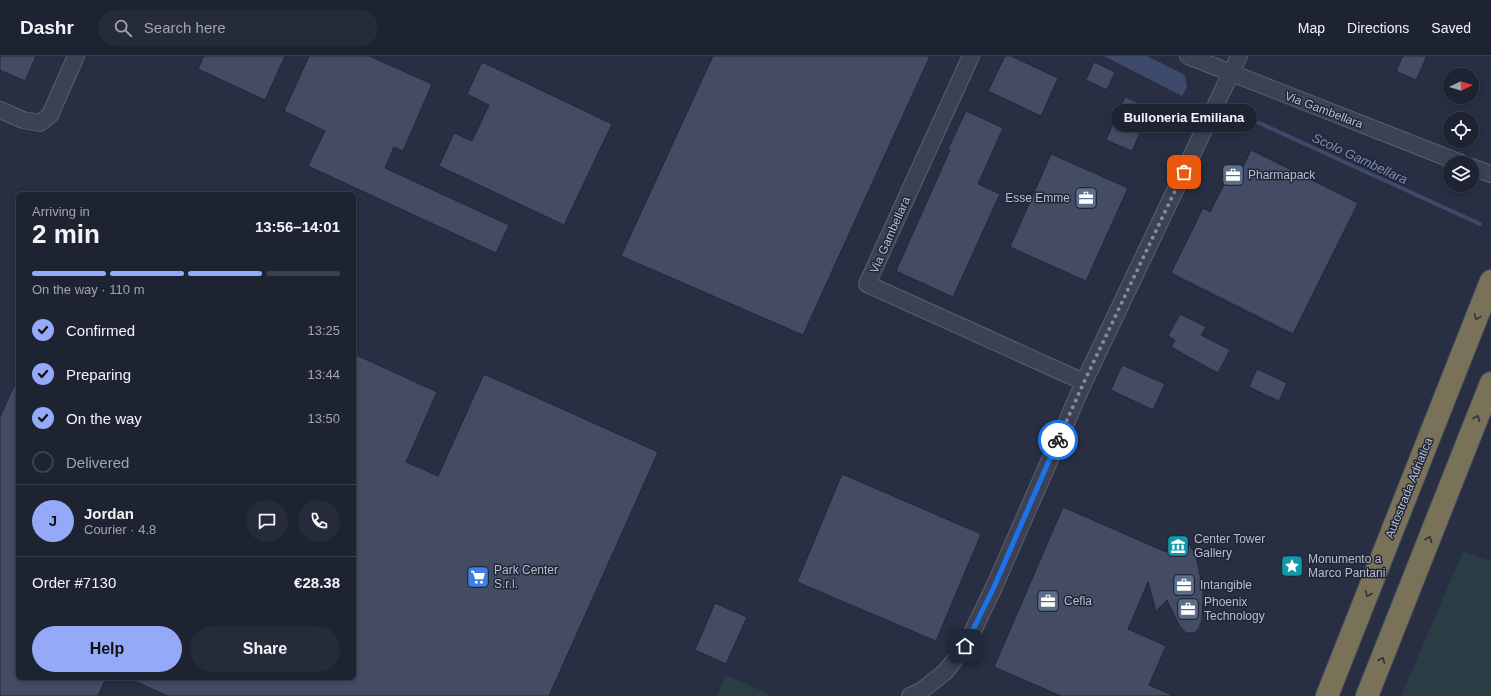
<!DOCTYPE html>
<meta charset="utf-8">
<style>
:root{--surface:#1e2332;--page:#262b3a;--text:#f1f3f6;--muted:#a1a4ac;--line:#3c404d;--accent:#94a9f7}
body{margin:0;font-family:Arial,sans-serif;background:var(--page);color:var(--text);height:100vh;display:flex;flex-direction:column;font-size:15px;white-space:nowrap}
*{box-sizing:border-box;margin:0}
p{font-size:13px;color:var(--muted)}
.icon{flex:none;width:22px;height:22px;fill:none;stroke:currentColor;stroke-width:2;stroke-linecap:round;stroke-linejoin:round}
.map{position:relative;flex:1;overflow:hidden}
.side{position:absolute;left:16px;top:136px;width:340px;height:488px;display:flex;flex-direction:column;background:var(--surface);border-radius:6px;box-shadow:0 2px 6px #0003,0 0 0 1px var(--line)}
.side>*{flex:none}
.needle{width:26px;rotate:85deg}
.controls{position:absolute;left:1443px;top:12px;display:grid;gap:8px}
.controls a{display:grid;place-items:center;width:36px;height:36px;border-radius:50%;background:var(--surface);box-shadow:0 2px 6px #0003,0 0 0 1px var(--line);font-size:20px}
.pin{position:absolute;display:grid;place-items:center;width:34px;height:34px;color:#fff;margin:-17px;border-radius:8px;box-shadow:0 2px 6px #0006}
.courier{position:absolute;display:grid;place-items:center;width:40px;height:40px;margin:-20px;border:3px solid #1a73e8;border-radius:50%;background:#fff;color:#222;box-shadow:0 1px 5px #0007}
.bubble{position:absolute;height:28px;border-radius:14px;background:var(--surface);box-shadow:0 2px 6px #0003,0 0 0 1px var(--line);font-size:13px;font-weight:700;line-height:28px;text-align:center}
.overview em{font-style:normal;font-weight:700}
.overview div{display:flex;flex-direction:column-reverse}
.overview{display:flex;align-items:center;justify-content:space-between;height:68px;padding:0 16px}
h1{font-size:26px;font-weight:700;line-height:30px}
.bar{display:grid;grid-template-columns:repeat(4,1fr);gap:6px 4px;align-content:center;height:48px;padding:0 16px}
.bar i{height:5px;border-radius:3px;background:var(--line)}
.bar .current{background:var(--accent)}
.bar p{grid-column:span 4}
.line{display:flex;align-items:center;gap:10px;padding:0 16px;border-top:1px solid var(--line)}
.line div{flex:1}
.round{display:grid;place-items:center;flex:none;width:42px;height:42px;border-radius:21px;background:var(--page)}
ol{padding:0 16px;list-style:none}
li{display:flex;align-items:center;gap:12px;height:44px}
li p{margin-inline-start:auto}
li .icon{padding:4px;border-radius:50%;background:var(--accent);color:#111;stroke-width:4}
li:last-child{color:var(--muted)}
li i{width:22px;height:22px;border:2px solid var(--line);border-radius:50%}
.cta{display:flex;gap:8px;margin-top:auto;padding:8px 16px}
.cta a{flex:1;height:46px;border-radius:24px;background:var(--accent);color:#111;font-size:16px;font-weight:700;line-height:46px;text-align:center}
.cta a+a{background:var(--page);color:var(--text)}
header{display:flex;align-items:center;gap:24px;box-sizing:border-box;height:56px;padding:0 20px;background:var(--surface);border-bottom:1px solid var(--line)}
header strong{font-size:19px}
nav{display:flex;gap:22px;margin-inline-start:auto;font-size:14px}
.search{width:280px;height:36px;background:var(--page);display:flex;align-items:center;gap:10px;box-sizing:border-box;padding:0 14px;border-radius:22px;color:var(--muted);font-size:15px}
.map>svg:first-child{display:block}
.green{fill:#2a3d44}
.water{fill:#3e4a6c}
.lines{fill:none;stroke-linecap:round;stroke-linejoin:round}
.stream{stroke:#3e4a6c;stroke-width:4}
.building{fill:#444c63;stroke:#23283a}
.minor-casing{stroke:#5a5f70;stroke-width:18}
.motorway-casing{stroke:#474c5d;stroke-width:24}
.minor{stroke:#3c4253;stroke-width:16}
.motorway{stroke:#797259;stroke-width:22}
.oneway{stroke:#2e313d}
.done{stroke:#868c9d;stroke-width:4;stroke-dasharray:0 7.2}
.route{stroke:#1a73e8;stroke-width:5}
.labels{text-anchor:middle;stroke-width:3;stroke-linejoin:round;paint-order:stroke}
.street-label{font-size:12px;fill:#b9becd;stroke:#212638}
.poi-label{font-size:12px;fill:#b9becd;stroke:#212638;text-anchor:start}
.water-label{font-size:13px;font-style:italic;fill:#818eb3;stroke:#212638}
</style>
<header>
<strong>Dashr</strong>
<div class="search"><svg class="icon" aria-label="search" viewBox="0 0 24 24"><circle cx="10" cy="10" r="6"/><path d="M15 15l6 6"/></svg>Search here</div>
<nav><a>Map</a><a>Directions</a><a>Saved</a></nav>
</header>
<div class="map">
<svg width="1491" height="640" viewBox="0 0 1491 640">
<rect width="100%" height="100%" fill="#282f43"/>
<path class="green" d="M1463,496L1491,505V640H1401Z
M726,619L769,638L768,640H717Z"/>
<path class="water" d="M1104,0H1147L1185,19L1187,31L1182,40Z"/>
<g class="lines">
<path class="stream" d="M1231,54L1480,168"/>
</g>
<path class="building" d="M0,0H36L25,25L0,14Z
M204,0H285L265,44L198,13Z
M309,0H369L432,28L403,95L394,91L385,112L509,169L496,197L308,110L325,75L284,55Z
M713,0H930L803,279L621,200Z
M1005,0H1011L1058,22L1041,60L988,35Z
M1403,0H1427L1416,24L1396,15Z
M482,6L612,68L564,169L439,110L454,77L472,85L489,49L467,38Z
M1094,6L1115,16L1107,34L1086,24Z
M1125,41L1159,56L1150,75L1142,72L1132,95L1106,84Z
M966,55L1003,72L978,128L1000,138L953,241L896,215L950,94L948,93Z
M1251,94L1358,147L1293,278L1171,217L1203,152L1210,156L1233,111L1241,115Z
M1051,98L1128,132L1086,225L1010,191Z
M1180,258L1206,271L1201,279L1230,294L1218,317L1171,291L1175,284L1168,280Z
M354,298L437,336L406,406L438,420L484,318L658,396L549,640H168L128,622H354Z
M1122,309L1165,328L1153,354L1111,334Z
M1257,313L1287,327L1279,345L1249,331Z
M18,321V622H106L98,640H0V361Z
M842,418L981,478L936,585L797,526Z
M1063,451L1166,496L1170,485L1176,481L1183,480L1196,499L1203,535L1202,564L1199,572L1194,577H1186L1179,569L1167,544L1156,555L1148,526L1128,573L1166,590L1149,629L1174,640H1061L994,611Z
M715,547L747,561L726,608L695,594Z"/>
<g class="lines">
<g class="minor-casing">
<path id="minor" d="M971,0L867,228L1084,326
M1188,0L1461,107
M0,54L23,64L40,67L50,59L76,0
M1472,111L1491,118
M910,640L921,635L945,616L958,600L971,579L994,531L1084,326L1239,0"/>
</g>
<g class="motorway-casing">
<path id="motorway" d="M1327,640L1491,225
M1367,640L1491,327"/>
</g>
<use href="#minor" class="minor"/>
<use href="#motorway" class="motorway"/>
</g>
<defs><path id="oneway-chevron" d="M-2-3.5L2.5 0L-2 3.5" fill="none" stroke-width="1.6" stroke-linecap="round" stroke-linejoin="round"/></defs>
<g class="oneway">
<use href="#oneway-chevron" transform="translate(1477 261) rotate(111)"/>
<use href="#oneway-chevron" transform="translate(1477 362) rotate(-68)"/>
<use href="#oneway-chevron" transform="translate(1429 483) rotate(-68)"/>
<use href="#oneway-chevron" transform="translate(1368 538) rotate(112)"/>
<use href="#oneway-chevron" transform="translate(1382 604) rotate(-68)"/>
</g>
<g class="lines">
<path class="done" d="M1058,384L1084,326L1184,116"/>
<path class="route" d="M965,590L994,531L1058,384"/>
</g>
<defs>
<g id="office-square" transform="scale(1.15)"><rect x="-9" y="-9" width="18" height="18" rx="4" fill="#5c6f8a" stroke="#212638"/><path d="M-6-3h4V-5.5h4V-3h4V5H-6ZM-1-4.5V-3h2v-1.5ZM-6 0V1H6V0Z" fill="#fff"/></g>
<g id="museum-square" transform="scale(1.15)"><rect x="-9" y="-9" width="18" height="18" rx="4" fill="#0f9aa8" stroke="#212638"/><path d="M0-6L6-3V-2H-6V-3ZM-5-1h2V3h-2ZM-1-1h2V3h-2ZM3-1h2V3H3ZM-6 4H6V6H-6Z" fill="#fff"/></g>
<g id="sight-square" transform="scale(1.15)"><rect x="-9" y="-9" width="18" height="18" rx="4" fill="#0f9aa8" stroke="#212638"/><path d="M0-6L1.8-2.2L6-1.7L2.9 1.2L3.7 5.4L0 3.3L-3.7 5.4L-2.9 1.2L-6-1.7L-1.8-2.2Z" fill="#fff"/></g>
<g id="supermarket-square" transform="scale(1.15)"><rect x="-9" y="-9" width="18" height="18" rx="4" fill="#3f7fe0" stroke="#212638"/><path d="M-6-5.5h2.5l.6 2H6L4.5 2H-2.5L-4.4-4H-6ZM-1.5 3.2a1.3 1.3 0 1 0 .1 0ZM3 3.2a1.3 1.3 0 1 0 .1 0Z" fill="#fff"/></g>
</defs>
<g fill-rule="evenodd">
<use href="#office-square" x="1233" y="119"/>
<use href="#office-square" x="1086" y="142"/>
<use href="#museum-square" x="1178" y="490"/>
<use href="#sight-square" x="1292" y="510"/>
<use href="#supermarket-square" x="478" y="521"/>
<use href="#office-square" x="1184" y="529"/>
<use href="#office-square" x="1048" y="545"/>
<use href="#office-square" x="1188" y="553"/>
</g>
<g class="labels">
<g class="street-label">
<text transform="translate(1324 54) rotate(21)" y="4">Via Gambellara</text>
<text transform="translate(890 179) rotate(-66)" y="4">Via Gambellara</text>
<text transform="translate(1409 432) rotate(-68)" y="4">Autostrada Adriatica</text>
</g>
<g class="poi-label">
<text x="1248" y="123">Pharmapack</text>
<text x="1070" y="146" text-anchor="end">Esse Emme</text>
<text x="1194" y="487">Center Tower<tspan x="1194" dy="14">Gallery</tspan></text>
<text x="1308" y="507">Monumento a<tspan x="1308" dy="14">Marco Pantani</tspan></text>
<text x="494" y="518">Park Center<tspan x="494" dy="14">S.r.l.</tspan></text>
<text x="1200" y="533">Intangible</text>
<text x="1064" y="549">Cefla</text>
<text x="1204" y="550">Phoenix<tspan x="1204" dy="14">Technology</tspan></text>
</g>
<g class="water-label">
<text transform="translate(1360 102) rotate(25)" y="5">Scolo Gambellara</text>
</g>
</g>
</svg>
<div class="controls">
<a><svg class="needle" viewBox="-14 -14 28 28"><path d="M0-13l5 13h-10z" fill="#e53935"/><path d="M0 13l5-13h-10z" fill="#a1a4ac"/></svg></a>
<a><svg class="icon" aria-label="locate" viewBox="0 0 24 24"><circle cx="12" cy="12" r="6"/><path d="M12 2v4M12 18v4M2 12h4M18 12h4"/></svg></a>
<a><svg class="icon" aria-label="layers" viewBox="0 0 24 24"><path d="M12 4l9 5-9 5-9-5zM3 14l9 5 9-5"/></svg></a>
</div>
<div class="pin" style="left:1184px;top:116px;background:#ea580c"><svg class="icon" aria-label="bag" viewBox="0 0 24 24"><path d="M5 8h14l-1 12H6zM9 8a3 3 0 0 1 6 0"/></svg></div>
<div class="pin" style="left:965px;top:590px;background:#1f2937"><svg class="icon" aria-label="home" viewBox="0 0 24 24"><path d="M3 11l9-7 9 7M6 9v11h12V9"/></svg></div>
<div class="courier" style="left:1058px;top:384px"><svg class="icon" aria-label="bike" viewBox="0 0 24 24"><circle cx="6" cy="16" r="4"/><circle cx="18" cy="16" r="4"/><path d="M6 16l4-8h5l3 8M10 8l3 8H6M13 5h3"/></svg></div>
<div class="bubble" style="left:1111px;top:48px;width:146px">Bulloneria Emiliana</div>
<section class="side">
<div class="overview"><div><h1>2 min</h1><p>Arriving in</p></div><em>13:56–14:01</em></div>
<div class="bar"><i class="current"></i><i class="current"></i><i class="current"></i><i></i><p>On the way · 110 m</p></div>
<ol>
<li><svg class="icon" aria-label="check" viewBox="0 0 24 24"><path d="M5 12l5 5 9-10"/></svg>Confirmed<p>13:25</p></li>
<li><svg class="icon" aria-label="check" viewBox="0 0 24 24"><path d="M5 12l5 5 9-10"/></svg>Preparing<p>13:44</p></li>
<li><svg class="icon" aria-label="check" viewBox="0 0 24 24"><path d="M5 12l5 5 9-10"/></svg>On the way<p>13:50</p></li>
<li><i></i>Delivered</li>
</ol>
<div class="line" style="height:72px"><b class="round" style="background:var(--accent);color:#111">J</b><div><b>Jordan</b><p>Courier · 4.8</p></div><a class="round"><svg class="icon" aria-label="chat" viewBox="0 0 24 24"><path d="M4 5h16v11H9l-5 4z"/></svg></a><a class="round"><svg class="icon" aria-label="phone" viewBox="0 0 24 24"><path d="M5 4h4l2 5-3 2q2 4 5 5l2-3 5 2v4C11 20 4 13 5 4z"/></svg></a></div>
<div class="line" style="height:52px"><div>Order #7130</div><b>€28.38</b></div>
<div class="cta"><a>Help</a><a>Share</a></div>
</section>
</div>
